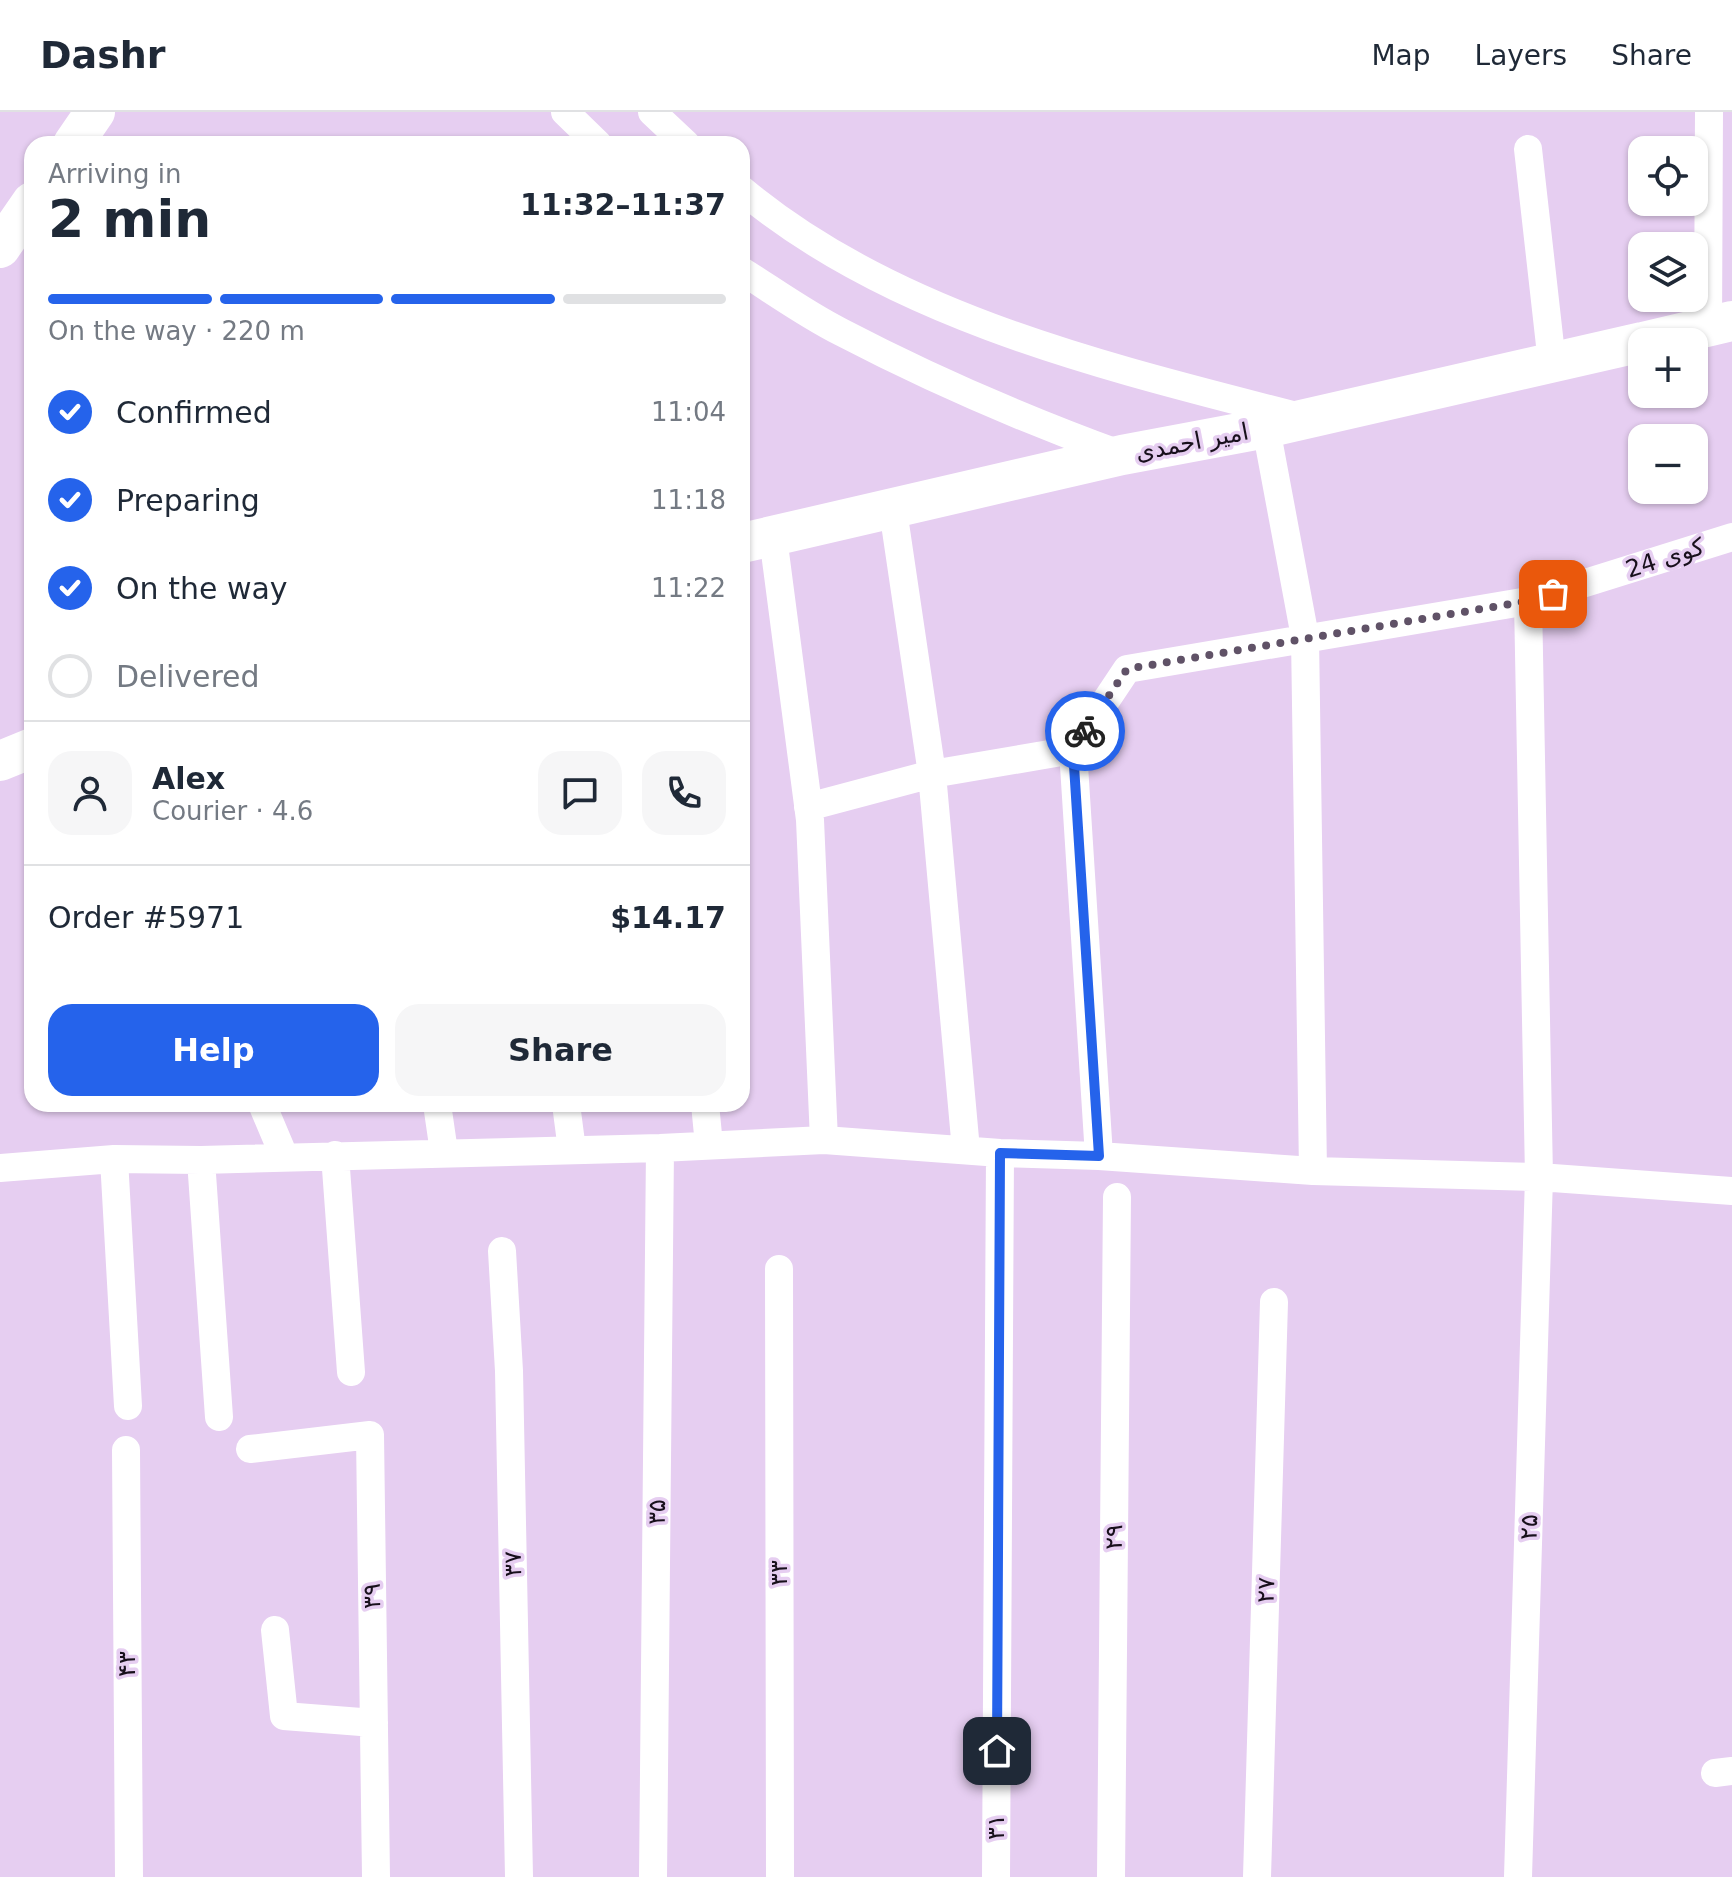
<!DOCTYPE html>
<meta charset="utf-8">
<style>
:root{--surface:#fff;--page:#f6f6f7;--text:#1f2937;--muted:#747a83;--line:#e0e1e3;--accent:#2563eb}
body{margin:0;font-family:"DejaVu Sans",Cairo,sans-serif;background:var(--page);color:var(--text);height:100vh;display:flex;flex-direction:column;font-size:30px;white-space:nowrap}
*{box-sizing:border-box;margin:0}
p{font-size:26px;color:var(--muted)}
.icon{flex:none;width:44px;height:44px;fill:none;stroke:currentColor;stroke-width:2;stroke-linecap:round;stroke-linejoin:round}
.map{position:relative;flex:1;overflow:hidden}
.drawer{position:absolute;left:24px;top:24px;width:726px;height:976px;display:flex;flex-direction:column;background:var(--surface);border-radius:24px;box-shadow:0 2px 6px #0004}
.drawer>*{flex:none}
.buttons{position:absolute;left:1628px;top:24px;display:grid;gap:16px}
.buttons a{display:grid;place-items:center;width:80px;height:80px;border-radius:16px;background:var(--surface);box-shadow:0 2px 6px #0004;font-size:40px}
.pin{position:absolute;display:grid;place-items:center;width:68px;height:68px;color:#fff;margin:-34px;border-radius:16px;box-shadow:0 4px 12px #0006}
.courier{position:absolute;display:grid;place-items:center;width:80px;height:80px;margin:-40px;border:6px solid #2563eb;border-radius:50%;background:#fff;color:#222;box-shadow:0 2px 10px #0007}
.overview em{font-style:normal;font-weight:700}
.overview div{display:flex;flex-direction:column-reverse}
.overview{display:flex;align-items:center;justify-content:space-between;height:136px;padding:0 24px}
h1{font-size:52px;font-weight:700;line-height:60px}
.bar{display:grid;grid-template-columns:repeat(4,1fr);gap:12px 8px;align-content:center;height:96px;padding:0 24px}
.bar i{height:10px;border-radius:6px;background:var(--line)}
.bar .current{background:var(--accent)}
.bar p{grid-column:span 4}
.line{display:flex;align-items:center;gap:20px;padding:0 24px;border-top:2px solid var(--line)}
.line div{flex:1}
.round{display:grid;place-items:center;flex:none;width:84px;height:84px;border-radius:24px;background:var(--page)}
ol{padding:0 24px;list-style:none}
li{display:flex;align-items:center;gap:24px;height:88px}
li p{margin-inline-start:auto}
li .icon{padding:8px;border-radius:50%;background:var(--accent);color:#fff;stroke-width:4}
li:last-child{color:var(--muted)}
li i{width:44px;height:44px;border:4px solid var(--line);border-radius:50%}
.primary-button{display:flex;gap:16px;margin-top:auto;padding:16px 24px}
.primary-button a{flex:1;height:92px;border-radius:24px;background:var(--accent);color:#fff;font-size:32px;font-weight:700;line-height:92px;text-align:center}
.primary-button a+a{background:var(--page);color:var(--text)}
header{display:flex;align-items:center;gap:48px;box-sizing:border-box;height:112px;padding:0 40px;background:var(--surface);border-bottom:2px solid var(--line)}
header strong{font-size:38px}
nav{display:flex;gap:44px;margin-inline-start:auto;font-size:28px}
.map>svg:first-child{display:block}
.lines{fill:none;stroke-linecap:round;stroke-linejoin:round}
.street{stroke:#fff;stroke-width:28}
.secondary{stroke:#fff;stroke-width:40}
.done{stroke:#605267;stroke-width:8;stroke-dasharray:0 14.4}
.route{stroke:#2563eb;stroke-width:10}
.labels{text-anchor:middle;stroke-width:7;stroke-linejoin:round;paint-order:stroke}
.street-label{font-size:24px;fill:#18101c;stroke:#e6cef1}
</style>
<header>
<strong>Dashr</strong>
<nav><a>Map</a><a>Layers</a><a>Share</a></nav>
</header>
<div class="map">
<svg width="1732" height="1765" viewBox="0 0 1732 1765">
<rect width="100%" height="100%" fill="#e6cef1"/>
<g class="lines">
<path class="street" d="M565,0L598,32
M652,0L686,32
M1528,37L1552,251
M742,78C895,206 1111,256 1300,305
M742,159C775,180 807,203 841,220C931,267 1026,308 1122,343
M1708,215L1709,0
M1266,316L1305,525L1313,1059
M893,398L932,662L966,1038
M773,425L810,708L824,1028
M1073,638L1099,1044
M808,695L932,662L1073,638L1127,557L1528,489L1732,425
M262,992L284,1044
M437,992L444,1040
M566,992L572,1038
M705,992L709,1033
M335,1043L351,1260
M114,1047L128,1294
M201,1048L219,1305
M0,1056L114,1047L201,1048L660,1036L824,1028L1000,1041L1099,1044L1313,1059L1539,1065L1732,1079
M502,1139L509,1259L519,1765
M779,1157L780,1765
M250,1337L370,1323L376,1765
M126,1338L129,1765
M275,1518L284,1604L374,1611
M1715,1661L1732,1659
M653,1765L660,1036
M996,1765L1000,1041
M1111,1765L1117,1085
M1257,1765L1274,1190
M1518,1765L1539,1065L1528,489"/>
<path class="secondary" d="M73,32L95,0
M0,136L32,90
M1643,230L1732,209
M742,431L1122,343L1266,316L1642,230
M0,649L32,636"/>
</g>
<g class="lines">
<path class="done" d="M1085,619L1127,557L1528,489L1553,482"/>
<path class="route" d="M997,1639L1000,1041L1099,1044L1073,638L1085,619"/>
</g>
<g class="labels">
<g class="street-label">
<text transform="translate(1192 330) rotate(-11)" y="8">امیر احمدی</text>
<text transform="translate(1665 446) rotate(-18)" y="8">کوی 24</text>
<text transform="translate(657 1400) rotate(-89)" y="8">۳۵</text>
<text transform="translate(1529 1415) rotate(-88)" y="8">۲۵</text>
<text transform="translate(1114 1425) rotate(-89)" y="8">۲۹</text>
<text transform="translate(513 1452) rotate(-91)" y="8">۳۷</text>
<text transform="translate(779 1461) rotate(-90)" y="8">۳۳</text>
<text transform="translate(1266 1478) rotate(-88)" y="8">۲۷</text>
<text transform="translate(372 1484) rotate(-91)" y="8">۳۹</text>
<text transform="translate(127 1552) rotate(-90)" y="8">۴۳</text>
<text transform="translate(996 1715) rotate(-90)" y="8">۳۱</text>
</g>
</g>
</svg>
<div class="buttons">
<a><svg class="icon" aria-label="locate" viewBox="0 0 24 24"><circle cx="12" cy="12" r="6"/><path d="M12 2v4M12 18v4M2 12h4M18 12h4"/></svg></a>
<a><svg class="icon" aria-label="layers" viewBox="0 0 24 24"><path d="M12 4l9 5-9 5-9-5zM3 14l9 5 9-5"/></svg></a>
<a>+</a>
<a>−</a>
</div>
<div class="pin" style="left:1553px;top:482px;background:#ea580c"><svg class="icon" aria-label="bag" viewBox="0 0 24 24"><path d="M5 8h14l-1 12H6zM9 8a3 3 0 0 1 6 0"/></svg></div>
<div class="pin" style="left:997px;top:1639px;background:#1f2937"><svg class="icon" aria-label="home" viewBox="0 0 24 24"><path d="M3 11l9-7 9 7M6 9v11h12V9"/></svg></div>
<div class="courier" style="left:1085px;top:619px"><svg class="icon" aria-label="bike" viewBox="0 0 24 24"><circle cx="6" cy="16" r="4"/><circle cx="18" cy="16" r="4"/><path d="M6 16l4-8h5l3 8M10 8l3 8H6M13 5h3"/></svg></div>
<section class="drawer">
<div class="overview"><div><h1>2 min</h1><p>Arriving in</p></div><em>11:32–11:37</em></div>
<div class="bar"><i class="current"></i><i class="current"></i><i class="current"></i><i></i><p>On the way · 220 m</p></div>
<ol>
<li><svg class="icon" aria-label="check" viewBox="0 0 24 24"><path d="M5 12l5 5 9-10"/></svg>Confirmed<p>11:04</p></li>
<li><svg class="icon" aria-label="check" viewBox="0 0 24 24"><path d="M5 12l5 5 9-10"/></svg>Preparing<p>11:18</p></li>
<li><svg class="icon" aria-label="check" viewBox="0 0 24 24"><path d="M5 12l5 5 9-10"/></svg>On the way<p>11:22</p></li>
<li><i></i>Delivered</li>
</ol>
<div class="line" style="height:144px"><a class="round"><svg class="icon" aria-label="person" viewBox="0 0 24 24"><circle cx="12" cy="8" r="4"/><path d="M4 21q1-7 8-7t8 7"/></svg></a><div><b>Alex</b><p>Courier · 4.6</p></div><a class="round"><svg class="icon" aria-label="chat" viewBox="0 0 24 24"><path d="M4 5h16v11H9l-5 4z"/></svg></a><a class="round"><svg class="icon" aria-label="phone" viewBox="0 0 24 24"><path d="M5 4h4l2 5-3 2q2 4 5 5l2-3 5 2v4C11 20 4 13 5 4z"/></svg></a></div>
<div class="line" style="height:104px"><div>Order #5971</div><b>$14.17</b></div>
<div class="primary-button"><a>Help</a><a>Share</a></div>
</section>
</div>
